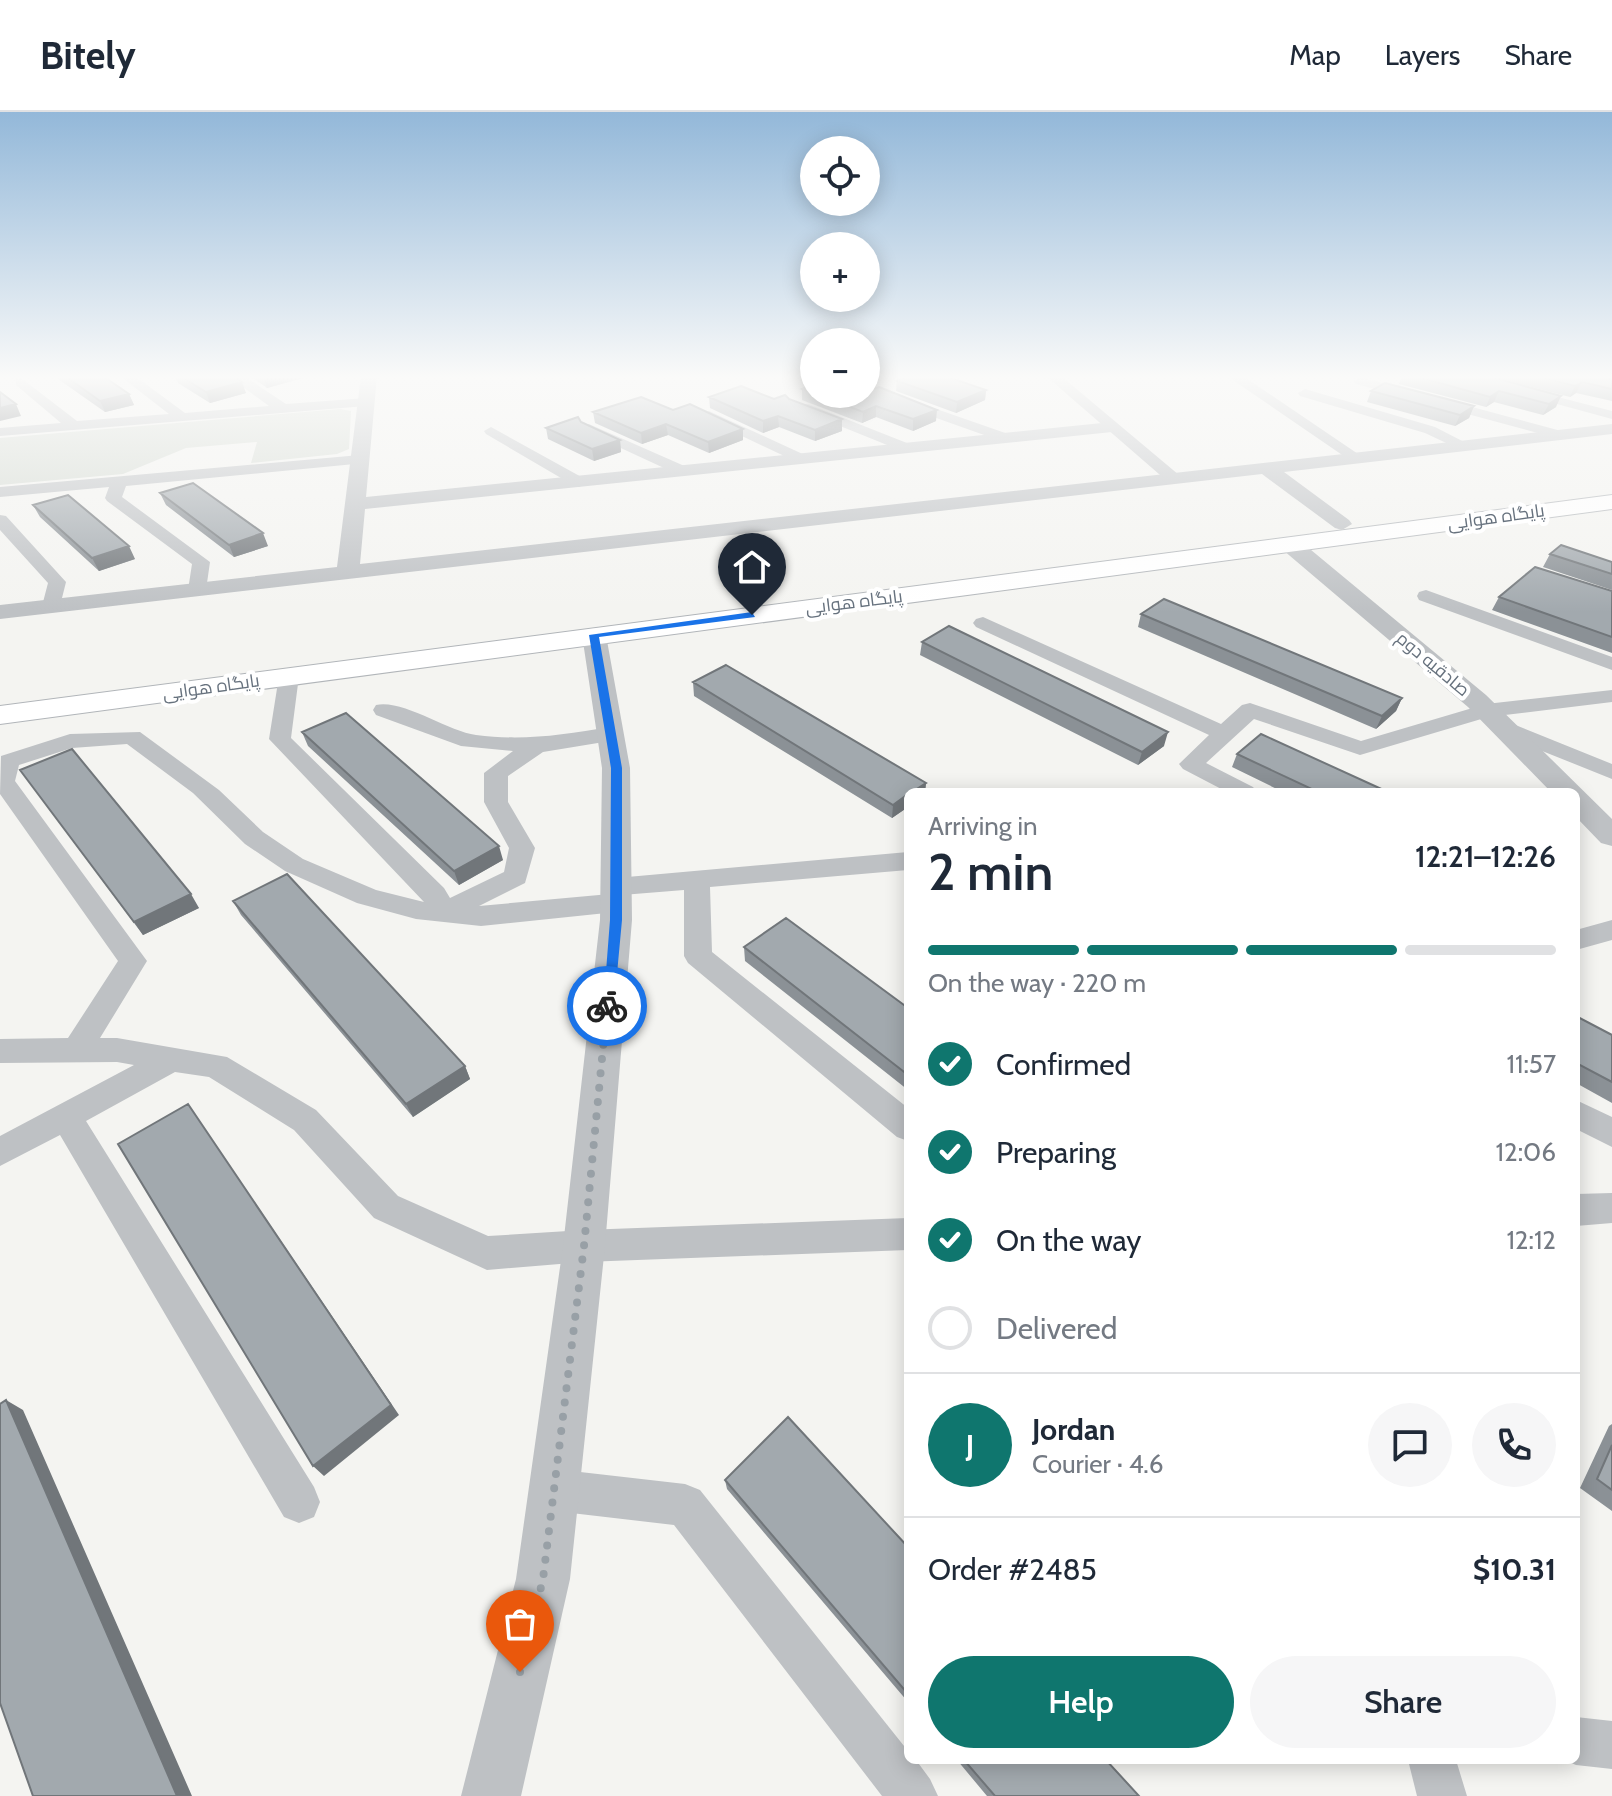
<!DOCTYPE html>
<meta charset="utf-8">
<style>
:root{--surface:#fff;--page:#f6f6f7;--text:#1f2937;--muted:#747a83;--line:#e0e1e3;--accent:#0f766e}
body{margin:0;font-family:Cabin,Cairo,sans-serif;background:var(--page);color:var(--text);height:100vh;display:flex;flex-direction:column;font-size:30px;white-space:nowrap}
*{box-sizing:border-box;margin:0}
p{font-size:26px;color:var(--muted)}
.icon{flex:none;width:44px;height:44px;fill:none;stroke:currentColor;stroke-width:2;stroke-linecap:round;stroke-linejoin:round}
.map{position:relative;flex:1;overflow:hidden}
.drawer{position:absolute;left:904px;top:676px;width:676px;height:976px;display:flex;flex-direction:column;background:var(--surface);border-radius:12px;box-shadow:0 4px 20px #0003}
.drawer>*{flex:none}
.controls{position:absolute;left:800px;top:24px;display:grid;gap:16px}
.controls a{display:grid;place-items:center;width:80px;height:80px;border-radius:50%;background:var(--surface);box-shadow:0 4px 20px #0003;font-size:40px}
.pin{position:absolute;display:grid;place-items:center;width:68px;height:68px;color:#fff;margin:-82px -34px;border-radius:50% 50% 50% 0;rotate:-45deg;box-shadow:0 0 8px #0007}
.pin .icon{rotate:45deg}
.courier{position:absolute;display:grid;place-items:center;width:80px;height:80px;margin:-40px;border:6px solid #1a73e8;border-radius:50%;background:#fff;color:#222;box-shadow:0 2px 10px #0007}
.headline em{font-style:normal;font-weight:600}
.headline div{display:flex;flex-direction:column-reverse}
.headline{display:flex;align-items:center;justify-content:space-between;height:136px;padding:0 24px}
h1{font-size:52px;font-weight:600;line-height:60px}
.bar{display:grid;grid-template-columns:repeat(4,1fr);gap:12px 8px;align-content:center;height:96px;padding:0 24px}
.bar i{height:10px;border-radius:6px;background:var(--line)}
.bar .current{background:var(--accent)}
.bar p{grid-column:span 4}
.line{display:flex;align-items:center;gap:20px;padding:0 24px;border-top:2px solid var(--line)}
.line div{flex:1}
.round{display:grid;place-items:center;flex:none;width:84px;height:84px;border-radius:42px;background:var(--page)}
ol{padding:0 24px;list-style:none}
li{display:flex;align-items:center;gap:24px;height:88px}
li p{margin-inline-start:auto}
li .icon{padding:8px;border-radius:50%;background:var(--accent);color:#fff;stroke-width:4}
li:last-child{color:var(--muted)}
li i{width:44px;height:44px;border:4px solid var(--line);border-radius:50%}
.primary-button{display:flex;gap:16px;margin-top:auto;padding:16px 24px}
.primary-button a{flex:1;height:92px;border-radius:48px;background:var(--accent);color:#fff;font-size:32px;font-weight:600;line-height:92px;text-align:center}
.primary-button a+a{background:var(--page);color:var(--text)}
header{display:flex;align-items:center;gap:48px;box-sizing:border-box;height:112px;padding:0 40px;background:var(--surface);border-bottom:2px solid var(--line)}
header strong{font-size:38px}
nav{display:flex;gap:44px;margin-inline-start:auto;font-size:28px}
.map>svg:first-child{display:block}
.green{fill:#d3d9d1}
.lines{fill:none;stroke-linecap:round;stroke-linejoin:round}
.secondary-casing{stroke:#b1b5b9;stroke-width:2}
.minor{fill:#bec1c4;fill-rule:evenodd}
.tertiary{fill:#bec1c4;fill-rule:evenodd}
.secondary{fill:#fff;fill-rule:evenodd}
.wall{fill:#8b9196}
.shaded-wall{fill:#71767a}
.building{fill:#a2a9ae;stroke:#71767a;stroke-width:2}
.route{fill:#1a73e8}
.done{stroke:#98a0a6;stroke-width:8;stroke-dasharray:0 14.4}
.labels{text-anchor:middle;stroke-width:8;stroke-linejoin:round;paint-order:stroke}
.far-street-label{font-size:18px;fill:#67727e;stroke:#fff}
</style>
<header>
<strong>Bitely</strong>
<nav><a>Map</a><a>Layers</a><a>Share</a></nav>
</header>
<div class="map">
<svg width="1612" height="1684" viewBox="0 0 1612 1684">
<rect width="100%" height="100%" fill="#f4f4f1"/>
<path class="green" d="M340,297L351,299L349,337L337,342L251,351L257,330L186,336L123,362L0,373V326Z"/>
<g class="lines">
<g class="secondary-casing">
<path id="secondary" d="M1612,383V397L0,612V594Z"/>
</g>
<path class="minor" d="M120,264H135L185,301L269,294L228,264H244L286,292L366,286L373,290L366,294L0,324V316L61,311L16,273V267L21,266L77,309L169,302Z
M1046,264H1061L1179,363V369H1167Z
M1227,264H1243L1364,346L1361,349H1351Z
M1454,264H1477L1612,299V307Z
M1361,265L1565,320L1567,323L1560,327L1356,272L1354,269Z
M1305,277L1435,315L1472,334L1464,339L1459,337L1425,321L1300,284L1298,281Z
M902,285L1011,323L1013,326L1011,329H1001L897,292L895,289Z
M808,292L912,333L915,336L912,339H902L803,299V293Z
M709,299L807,344L810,347L807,350H797L704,306L702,303Z
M589,312L689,356L691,359L689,362H677L584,319L582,316Z
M491,315L585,367L587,370L579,375L573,373L486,322L484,319Z
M360,343L365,345V351L126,374L122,385L210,450L206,478L197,484L188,478L192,452L107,389L105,386L109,375L0,385V375Z
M0,403L6,404L66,470L59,498L52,500L42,494L48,471L0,418Z
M1426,478L1612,545V558L1419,488L1417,484L1419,480Z
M983,505L1221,612L1242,593L1250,591L1361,629L1486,592L1612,578V590L1488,605L1360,643L1254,607L1206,651L1253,675L1257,680H1227L1183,657L1179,652L1209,623L976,515L973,511L976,507Z
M289,558L299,564L291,626L444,776L450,786L504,760L509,736L484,690V661L513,639L461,634L376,603L373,598L376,593C403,587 447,619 476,623C523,629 563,623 610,615L621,622L610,629L543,640L508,664V690L535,736L525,771L479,794L610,782L603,775L607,769L616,766L908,740V758L710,775L712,840L908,996V1029L897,1025L688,851L684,844V778L622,783L629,791L625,798L616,800L481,814L416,807L357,791L285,759L245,732L193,681L127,632L72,636L19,653L15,669L147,849L100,926H117L227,945L316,998L398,1084L488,1124L584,1118L908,1106V1138L584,1150L487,1158L374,1106L294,1018L209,965L175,960L86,1009L314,1375L320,1390L314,1405L299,1411L284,1405L60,1023L0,1054V1024L134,953L117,950L0,951V927L68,926L118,849L0,682L1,644L70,622L140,620L219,678L263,720L303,747L376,778L424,790L269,627L279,564Z
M1503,608L1612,652V667L1495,620L1492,615L1495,610Z
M1612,808V828L1576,838V818Z
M1576,988L1612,1005V1035L1576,1017Z
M1612,1081V1111L1576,1114V1082Z
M554,1357L685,1372L700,1378L908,1639V1648H916L930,1667L938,1684H882L674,1413L554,1399L539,1393L533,1378L539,1363Z
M1576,1605L1612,1609V1657L1576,1653L1564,1648H1576Z
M1408,1648H1456L1467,1684H1417Z"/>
<path class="tertiary" d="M361,264H377L366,385L1112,310L1121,315L1112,320L365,397L360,452L1612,312V322L1284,360L1349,408L1352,412L1342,418L1335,416L1262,362L0,507V493L337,455Z
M1291,427L1299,428L1486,583L1612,707V734L1601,731L1576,705V680H1551L1468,595L1283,438L1280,433L1283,428Z
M594,516L603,518L606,523L630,656L632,808L605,1134L570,1467L521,1684H461L516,1467L563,1134L600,808L602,656L582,523L585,518Z"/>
<use href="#secondary" class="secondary"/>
</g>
<path class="wall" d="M57,264H103L129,282L134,293L105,300L58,267Z
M175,264H234L246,281L210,291L178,271Z
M250,264H310L267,276Z
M1402,264H1488L1556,295L1543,303L1494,290L1486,295L1399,272Z
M1490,264H1602L1612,268V289L1576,281L1570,285Z
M897,269L986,278L985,288L956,301L896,279Z
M814,272V282H866L936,309L913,319L876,305L862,311L802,288V277Z
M1371,279L1474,294L1469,306L1455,314L1367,290Z
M641,285L743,328L709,341L668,323L642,332L595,311L593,300Z
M709,285L789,287L842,307V319L815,329L779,315L763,321L710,296Z
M581,310L620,328L621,340L594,349L548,327L546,316Z
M160,381L268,434L234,445L166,393Z
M33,393L135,447L99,459L40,405Z
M1550,442L1612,450V478L1543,455Z
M1612,479V541L1492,498L1499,485Z
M1141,502L1402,586L1396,599L1376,617L1138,515Z
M922,530L1164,634L1138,653L920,543Z
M693,570L926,671L925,680H908V695L892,706L694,584Z
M302,620L503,748L459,773L308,634Z
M1237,642L1388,680H1283L1232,655Z
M20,658L199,796L143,823Z
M233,789L465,954L470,967L413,1005L241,803Z
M744,835L908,896V978L745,849Z
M1576,904L1612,923V991L1576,971Z
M1612,1312V1399L1580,1376L1609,1314Z
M725,1368L908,1435V1590L727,1377Z
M957,1648H1106L1139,1684H987Z"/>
<path class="shaded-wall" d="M266,264H310L267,276L263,265Z
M242,270L246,281L210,291L206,280Z
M1582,270L1576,281L1570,285L1575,274Z
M986,278L985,288L956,301L957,290Z
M1499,279L1494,290L1486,295L1490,285Z
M129,282L134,293L105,300L100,289Z
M1561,284L1556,295L1543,303L1549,292Z
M16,292L21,304L0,309V296Z
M876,294V305L862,311L863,300Z
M1474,294L1469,306L1455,314L1460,303Z
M937,298L936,309L913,319V307Z
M778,304L779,315L763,321V309Z
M842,307V319L815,329V318Z
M666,312L668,323L642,332L641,321Z
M743,317V328L709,341L708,330Z
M620,328L621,340L594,349L592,337Z
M263,421L268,434L234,445L229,433Z
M129,434L135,447L99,459L92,446Z
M1402,586L1396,599L1376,617L1382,604Z
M1168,620L1164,634L1138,653L1142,640Z
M926,671L925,680H912Z
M908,682V695L892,706L893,693Z
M499,734L503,748L459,773L454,759Z
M191,782L199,796L143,823L134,810Z
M465,954L470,967L413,1005L406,992Z
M188,992L399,1303L324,1364L313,1354Z
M6,1288L23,1298L192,1684H177Z"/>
<path class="building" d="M65,264H103L129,282L100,289Z
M180,264H234L242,270L206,280Z
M908,264H945L986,278L957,290L897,269Z
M1414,264H1488L1561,284L1549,292L1499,279L1490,285Z
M1537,264H1602L1612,268V277L1582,270L1575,274Z
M1385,271L1474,294L1460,303L1371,279Z
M814,272V281L802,277Z
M741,274L774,287L785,283L789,287L842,307L815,318L778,304L763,309L709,285Z
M879,275L937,298L913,307L876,294L863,300L816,282H866V277L871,278Z
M0,280L16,292L0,296Z
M641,285L673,298L690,292L743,317L708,330L666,312L641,321L593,300Z
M578,305L581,310L620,328L592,337L546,316Z
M193,371L263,421L229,433L160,381Z
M68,383L129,434L92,446L33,393Z
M1561,433L1612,450V462L1550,442Z
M1535,455L1612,479V525L1499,485Z
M1164,487L1402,586L1382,604L1141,502Z
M949,514L1168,620L1142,640L922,530Z
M726,553L926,671L912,680H908V682L893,693L693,570Z
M346,601L499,734L454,759L302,620Z
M1261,622L1388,680H1318L1237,642Z
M72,637L191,782L134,810L20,658Z
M287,762L465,954L406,992L233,789Z
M786,806L908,896V963L744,835Z
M1576,904L1612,923V970L1576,951Z
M188,992L391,1293L313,1354L118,1032Z
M6,1288L177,1684H33L0,1591V1292Z
M788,1305L908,1435V1582L725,1368Z
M1612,1333V1378L1597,1367Z
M964,1648H1106L1139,1684H995Z"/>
<linearGradient id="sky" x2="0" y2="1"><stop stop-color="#93b8d9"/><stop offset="0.53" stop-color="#fafaf9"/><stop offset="1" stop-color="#fafaf9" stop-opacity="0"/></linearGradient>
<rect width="1612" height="500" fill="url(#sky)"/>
<path class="route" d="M752,500L755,505L599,525L622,656V808L614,894L612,898H603L610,808L611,656L589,523Z"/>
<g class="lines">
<path class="done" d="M520,1560L543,1467L584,1134L607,894"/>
</g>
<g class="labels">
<g class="far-street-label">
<text transform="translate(1496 405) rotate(-8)" y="6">پایگاه هوایی</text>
<text transform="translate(854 490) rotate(-7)" y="6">پایگاه هوایی</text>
<text transform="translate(1433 552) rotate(40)" y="6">صادقیه دوم</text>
<text transform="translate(211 575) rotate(-8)" y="6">پایگاه هوایی</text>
</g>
</g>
</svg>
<div class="controls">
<a><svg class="icon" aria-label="locate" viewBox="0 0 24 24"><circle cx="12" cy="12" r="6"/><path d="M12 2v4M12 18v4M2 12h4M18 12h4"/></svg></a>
<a>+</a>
<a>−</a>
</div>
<div class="pin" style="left:520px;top:1560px;background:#ea580c"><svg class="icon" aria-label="bag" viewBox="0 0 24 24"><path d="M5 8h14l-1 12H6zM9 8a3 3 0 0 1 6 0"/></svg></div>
<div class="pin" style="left:752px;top:503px;background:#1f2937"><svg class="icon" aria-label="home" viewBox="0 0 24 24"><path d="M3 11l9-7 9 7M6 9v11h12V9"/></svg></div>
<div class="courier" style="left:607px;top:894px"><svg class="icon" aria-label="bike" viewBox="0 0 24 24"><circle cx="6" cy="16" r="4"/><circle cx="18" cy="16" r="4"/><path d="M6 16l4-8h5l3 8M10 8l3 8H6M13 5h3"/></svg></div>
<section class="drawer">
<div class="headline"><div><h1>2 min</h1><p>Arriving in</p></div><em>12:21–12:26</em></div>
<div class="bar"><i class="current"></i><i class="current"></i><i class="current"></i><i></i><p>On the way · 220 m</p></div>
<ol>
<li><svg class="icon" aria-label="check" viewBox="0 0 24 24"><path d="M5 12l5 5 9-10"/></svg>Confirmed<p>11:57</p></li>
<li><svg class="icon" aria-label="check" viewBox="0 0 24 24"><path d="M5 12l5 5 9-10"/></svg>Preparing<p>12:06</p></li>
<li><svg class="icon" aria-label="check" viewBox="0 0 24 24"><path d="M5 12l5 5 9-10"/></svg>On the way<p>12:12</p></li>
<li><i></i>Delivered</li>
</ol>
<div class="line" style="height:144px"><b class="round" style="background:var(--accent);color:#fff">J</b><div><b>Jordan</b><p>Courier · 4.6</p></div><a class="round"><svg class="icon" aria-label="chat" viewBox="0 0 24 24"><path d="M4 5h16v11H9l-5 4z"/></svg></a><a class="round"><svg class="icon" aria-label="phone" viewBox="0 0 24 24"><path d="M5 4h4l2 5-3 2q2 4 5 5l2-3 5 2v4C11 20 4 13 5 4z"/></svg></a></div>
<div class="line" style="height:104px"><div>Order #2485</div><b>$10.31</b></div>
<div class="primary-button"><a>Help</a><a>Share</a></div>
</section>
</div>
